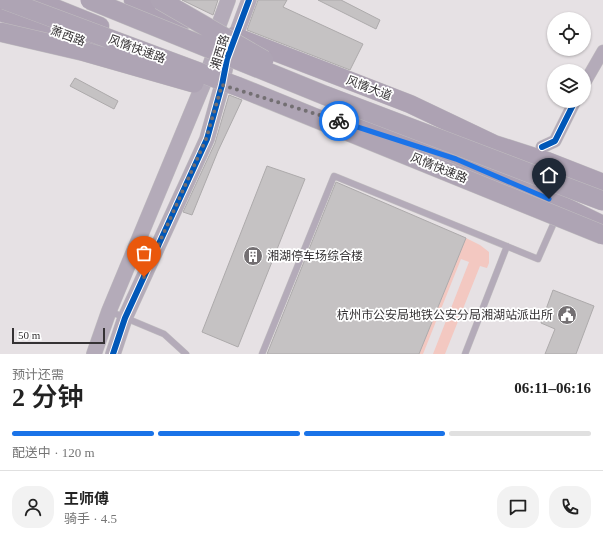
<!DOCTYPE html>
<html lang="zh">
<meta charset="utf-8">
<style>
:root{--surface:#fff;--page:#f2f2f2;--text:#222;--muted:#767676;--line:#e0e0e0;--accent:#1a73e8}
body{margin:0;font-family:"Times New Roman","Noto Sans SC",serif;background:var(--page);color:var(--text);height:100vh;display:flex;flex-direction:column;font-size:15px;white-space:nowrap}
*{box-sizing:border-box;margin:0}
p{font-size:13px;color:var(--muted)}
.icon{flex:none;width:22px;height:22px;fill:none;stroke:currentColor;stroke-width:2;stroke-linecap:round;stroke-linejoin:round}
.map{position:relative;height:354px;overflow:hidden}
.side{display:flex;flex-direction:column;background:var(--surface);flex:1}
.side>*{flex:none}
.buttons{position:absolute;left:547px;top:12px;display:grid;gap:8px}
.buttons a{display:grid;place-items:center;width:44px;height:44px;border-radius:50%;background:var(--surface);box-shadow:0 1px 3px #0004;font-size:20px}
.scale{position:absolute;left:12px;bottom:10px;width:93px;box-sizing:border-box;padding-left:4px;border:2px solid #353234;border-top:0;font-size:11px;line-height:14px;white-space:nowrap;color:#353234;-webkit-text-stroke:3px #fff;paint-order:stroke}
.pin{position:absolute;display:grid;place-items:center;width:34px;height:34px;color:#fff;margin:-41px -17px;border-radius:50% 50% 50% 0;rotate:-45deg;box-shadow:0 0 4px #0007}
.pin .icon{rotate:45deg}
.courier{position:absolute;display:grid;place-items:center;width:40px;height:40px;margin:-20px;border:3px solid #1a73e8;border-radius:50%;background:#fff;color:#222;box-shadow:0 1px 5px #0007}
.headline em{font-style:normal;font-weight:600}
.headline div{display:flex;flex-direction:column-reverse}
.headline{display:flex;align-items:center;justify-content:space-between;height:68px;padding:0 12px}
h1{font-size:26px;font-weight:600;line-height:30px}
.bar{display:grid;grid-template-columns:repeat(4,1fr);gap:6px 4px;align-content:center;height:48px;padding:0 12px}
.bar i{height:5px;border-radius:3px;background:var(--line)}
.bar .active{background:var(--accent)}
.bar p{grid-column:span 4}
.line{display:flex;align-items:center;gap:10px;padding:0 12px;border-top:1px solid var(--line)}
.line div{flex:1}
.round{display:grid;place-items:center;flex:none;width:42px;height:42px;border-radius:16px;background:var(--page)}
.map>svg:first-child{display:block}
.green{fill:#f3c8c1}
.building{fill:#c5c2c3;stroke:#adaaab}
.lines{fill:none;stroke-linecap:round;stroke-linejoin:round}
.service-casing{stroke:#c2bfc1;stroke-width:7}
.minor-casing{stroke:#c2bfc1;stroke-width:13}
.tertiary-casing{stroke:#c2bfc1;stroke-width:16}
.primary-casing{stroke:#c2bfc1;stroke-width:19}
.service{stroke:#b4abb9;stroke-width:6}
.minor{stroke:#b4abb9;stroke-width:12}
.tertiary{stroke:#b4abb9;stroke-width:15}
.primary{stroke:#ada2b3;stroke-width:18}
.trunk-bridge-casing{stroke:#c2bfc1;stroke-width:20;stroke-linecap:butt}
.trunk-bridge{stroke:#aea4b4;stroke-width:19}
.cycleway-casing{stroke:#fff;stroke-width:8}
.cycleway{stroke:#0057b8;stroke-width:6}
.done{stroke:#736f72;stroke-width:4;stroke-dasharray:0 7.2}
.route{stroke:#1a73e8;stroke-width:5}
.labels{text-anchor:middle;stroke-width:3.5;stroke-linejoin:round;paint-order:stroke}
.street-label{font-size:12px;fill:#353234;stroke:#fff}
.poi-label{font-size:12px;fill:#353234;stroke:#fff;text-anchor:start}
</style>
<div class="map">
<svg width="603" height="354" viewBox="0 0 603 354">
<rect width="100%" height="100%" fill="#e6e1e4"/>
<path class="green" d="M466,238L480,245L489,252V263L487,268L480,266L445,354H433L469,262L461,259L423,354H419Z"/>
<path class="building" d="M182,0H218L213,15Z
M258,0H287L283,7L363,44L350,70L247,30Z
M318,0H341L380,20L376,29Z
M75,78L118,101L114,109L70,86Z
M229,95L242,100L218,151L192,215L183,212L215,143Z
M267,166L305,179L238,347L202,332Z
M336,182L466,238L419,354H267Z
M553,290L594,306L576,354H545L555,329L541,323Z"/>
<g class="lines">
<g class="service-casing">
<path id="service" d="M109,311L164,334L186,354
M262,354L334,176L538,259L556,218
M465,354L507,246"/>
</g>
<g class="minor-casing">
<path id="minor" d="M584,84L603,51
M542,147L555,141L575,101"/>
</g>
<g class="tertiary-casing">
<path id="tertiary" d="M94,354L109,311L205,80L214,54L217,30L228,0
M113,354L125,318L207,139L222,85L227,59L249,0"/>
</g>
<g class="primary-casing">
<path id="primary" d="M35,0L100,26
M133,0L156,10L185,20
M0,12L104,49
M234,36L410,104L494,144L547,161L603,183
M357,127L456,159L562,205L603,225"/>
</g>
<use href="#service" class="service"/>
<use href="#minor" class="minor"/>
<use href="#tertiary" class="tertiary"/>
<use href="#primary" class="primary"/>
<g class="trunk-bridge-casing">
<path id="trunk-bridge" d="M5,0L239,87L603,235
M90,0L324,95L603,201
M160,0L264,60
M0,32L82,51L194,83"/>
</g>
<use href="#trunk-bridge" class="trunk-bridge"/>
<g class="cycleway-casing">
<path id="cycleway" d="M542,147L555,141L575,101
M113,354L125,318L207,139L222,85L227,59L249,0"/>
</g>
<use href="#cycleway" class="cycleway"/>
</g>
<g class="lines">
<path class="done" d="M144,277L206,139L222,85L339,121"/>
<path class="route" d="M339,121L456,159L549,199"/>
</g>
<defs>
<g id="building-disc" transform="scale(1)"><circle r="9.5" fill="#736f72" stroke="#fff"/><path d="M-4-6H4V6H1V3H-1V6H-4ZM-2.5-4.3h1.7v1.8h-1.7ZM.8-4.3h1.7v1.8H.8ZM-2.5-1h1.7V.8h-1.7ZM.8-1h1.7V.8H.8Z" fill="#fff"/></g>
<g id="civic-disc" transform="scale(1)"><circle r="9.5" fill="#736f72" stroke="#fff"/><path d="M-.6-6.5H3V-4.5H.6V-3L4-1V1h2V6H-6V1h2V-1L-.6-3ZM-1.2 2.5V6h2.4V2.5Z" fill="#fff"/></g>
</defs>
<g fill-rule="evenodd">
<use href="#building-disc" x="253" y="256"/>
<use href="#civic-disc" x="567" y="315"/>
</g>
<g class="labels">
<g class="street-label">
<text transform="translate(68 36) rotate(20)" y="4">萧西路</text>
<text transform="translate(137 49) rotate(20)" y="4">风情快速路</text>
<text transform="translate(220 52) rotate(-73)" y="4">湘西路</text>
<text transform="translate(369 88) rotate(21)" y="4">风情大道</text>
<text transform="translate(439 168) rotate(22)" y="4">风情快速路</text>
</g>
<g class="poi-label">
<text x="267" y="260">湘湖停车场综合楼</text>
<text x="553" y="319" text-anchor="end">杭州市公安局地铁公安分局湘湖站派出所</text>
</g>
</g>
</svg>
<div class="buttons">
<a><svg class="icon" aria-label="locate" viewBox="0 0 24 24"><circle cx="12" cy="12" r="6"/><path d="M12 2v4M12 18v4M2 12h4M18 12h4"/></svg></a>
<a><svg class="icon" aria-label="layers" viewBox="0 0 24 24"><path d="M12 4l9 5-9 5-9-5zM3 14l9 5 9-5"/></svg></a>
</div>
<div class="scale">50 m</div>
<div class="pin" style="left:144px;top:277px;background:#ea580c"><svg class="icon" aria-label="bag" viewBox="0 0 24 24"><path d="M5 8h14l-1 12H6zM9 8a3 3 0 0 1 6 0"/></svg></div>
<div class="pin" style="left:549px;top:199px;background:#1f2937"><svg class="icon" aria-label="home" viewBox="0 0 24 24"><path d="M3 11l9-7 9 7M6 9v11h12V9"/></svg></div>
<div class="courier" style="left:339px;top:121px"><svg class="icon" aria-label="bike" viewBox="0 0 24 24"><circle cx="6" cy="16" r="4"/><circle cx="18" cy="16" r="4"/><path d="M6 16l4-8h5l3 8M10 8l3 8H6M13 5h3"/></svg></div>
</div>
<section class="side">
<div class="headline"><div><h1>2 分钟</h1><p>预计还需</p></div><em>06:11–06:16</em></div>
<div class="bar"><i class="active"></i><i class="active"></i><i class="active"></i><i></i><p>配送中 · 120 m</p></div>
<div class="line" style="height:72px"><a class="round"><svg class="icon" aria-label="person" viewBox="0 0 24 24"><circle cx="12" cy="8" r="4"/><path d="M4 21q1-7 8-7t8 7"/></svg></a><div><b>王师傅</b><p>骑手 · 4.5</p></div><a class="round"><svg class="icon" aria-label="chat" viewBox="0 0 24 24"><path d="M4 5h16v11H9l-5 4z"/></svg></a><a class="round"><svg class="icon" aria-label="phone" viewBox="0 0 24 24"><path d="M5 4h4l2 5-3 2q2 4 5 5l2-3 5 2v4C11 20 4 13 5 4z"/></svg></a></div>
</section>
